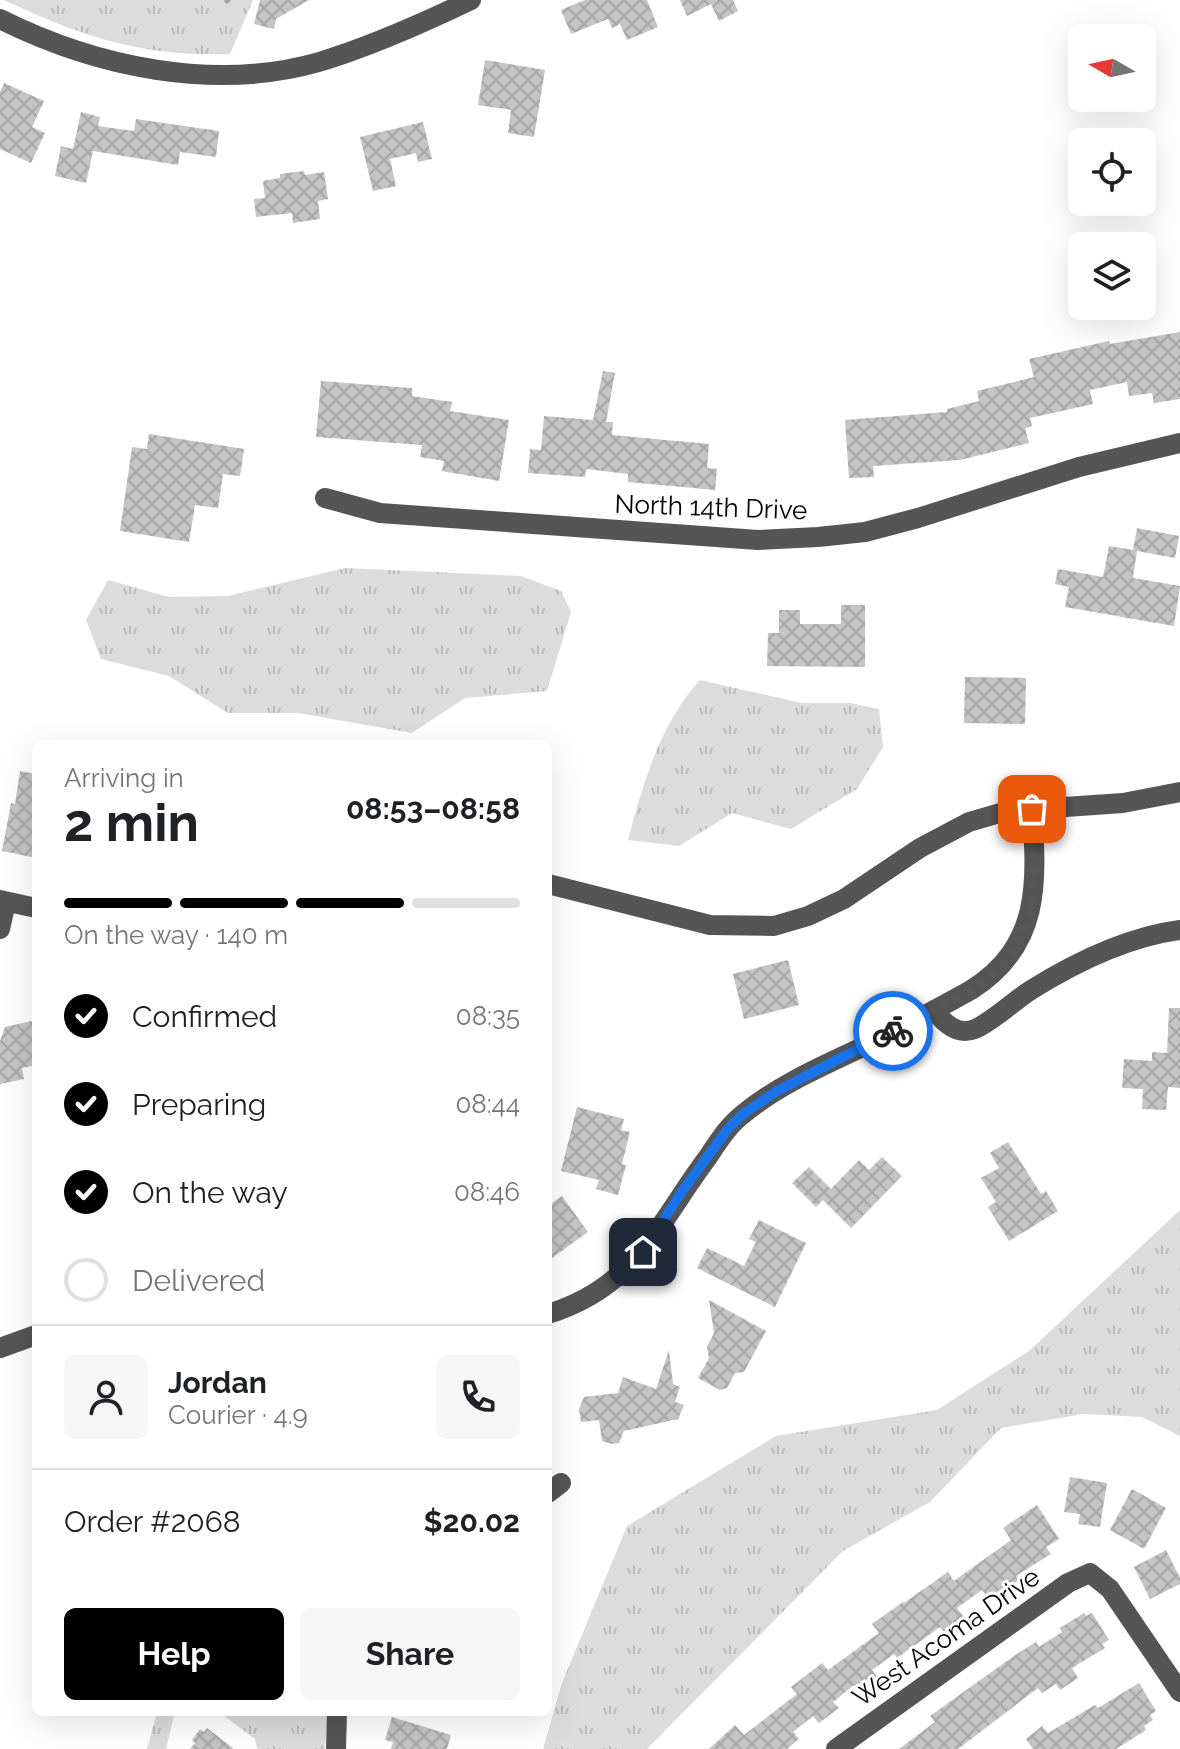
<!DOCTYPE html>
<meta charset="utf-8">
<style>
:root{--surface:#fff;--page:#f6f6f6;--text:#202124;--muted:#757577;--line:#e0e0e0;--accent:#000}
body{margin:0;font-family:Raleway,sans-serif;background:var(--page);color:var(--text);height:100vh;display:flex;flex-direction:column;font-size:30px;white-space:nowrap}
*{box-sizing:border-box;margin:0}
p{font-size:26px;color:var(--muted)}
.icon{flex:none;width:44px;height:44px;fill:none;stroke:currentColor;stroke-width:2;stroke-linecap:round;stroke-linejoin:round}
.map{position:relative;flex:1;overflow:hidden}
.sheet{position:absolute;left:32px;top:740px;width:520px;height:976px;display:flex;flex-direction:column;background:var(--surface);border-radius:12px;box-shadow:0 8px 32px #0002}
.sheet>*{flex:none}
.needle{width:52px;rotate:279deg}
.controls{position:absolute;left:1068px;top:24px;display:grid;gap:16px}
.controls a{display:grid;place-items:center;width:88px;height:88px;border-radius:12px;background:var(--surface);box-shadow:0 8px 32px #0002;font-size:40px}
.pin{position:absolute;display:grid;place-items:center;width:68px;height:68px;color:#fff;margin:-34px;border-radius:16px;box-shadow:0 4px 12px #0006}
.courier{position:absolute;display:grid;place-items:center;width:80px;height:80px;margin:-40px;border:6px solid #1a73e8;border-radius:50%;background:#fff;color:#222;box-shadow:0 2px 10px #0007}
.headline em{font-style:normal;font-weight:700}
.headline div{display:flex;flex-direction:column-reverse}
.headline{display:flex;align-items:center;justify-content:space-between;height:136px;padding:0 32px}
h1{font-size:52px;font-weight:700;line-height:60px}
.bar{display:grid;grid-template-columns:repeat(4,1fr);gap:12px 8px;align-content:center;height:96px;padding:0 32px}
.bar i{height:10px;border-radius:6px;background:var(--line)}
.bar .current{background:var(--accent)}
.bar p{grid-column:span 4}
.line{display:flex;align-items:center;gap:20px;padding:0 32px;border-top:2px solid var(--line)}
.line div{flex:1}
.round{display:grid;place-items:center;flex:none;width:84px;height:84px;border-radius:12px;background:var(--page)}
ol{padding:0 32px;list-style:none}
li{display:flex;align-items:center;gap:24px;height:88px}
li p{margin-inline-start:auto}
li .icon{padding:8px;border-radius:50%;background:var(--accent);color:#fff;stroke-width:4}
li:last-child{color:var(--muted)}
li i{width:44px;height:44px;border:4px solid var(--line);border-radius:50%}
.cta{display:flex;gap:16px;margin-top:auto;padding:16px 32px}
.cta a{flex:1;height:92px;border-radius:12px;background:var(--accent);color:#fff;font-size:32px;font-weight:700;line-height:92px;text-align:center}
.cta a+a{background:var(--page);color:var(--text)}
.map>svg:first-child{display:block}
.grass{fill:url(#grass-tufts)}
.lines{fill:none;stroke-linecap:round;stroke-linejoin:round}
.stream{stroke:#a3a3a3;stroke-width:5}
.building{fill:url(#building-cross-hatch)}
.minor{stroke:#555;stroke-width:20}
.done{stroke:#595959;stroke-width:8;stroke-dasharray:0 14.4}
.route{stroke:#1a73e8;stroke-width:10}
.labels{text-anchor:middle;stroke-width:6;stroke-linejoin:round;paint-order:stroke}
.street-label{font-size:26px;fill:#000;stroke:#fff}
</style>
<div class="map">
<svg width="1180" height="1749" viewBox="0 0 1180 1749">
<defs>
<pattern id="grass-tufts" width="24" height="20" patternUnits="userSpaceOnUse" patternTransform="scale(2)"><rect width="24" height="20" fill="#dcdcdc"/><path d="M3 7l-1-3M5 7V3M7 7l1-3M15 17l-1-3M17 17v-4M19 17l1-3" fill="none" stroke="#bbb"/></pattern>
<pattern id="building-cross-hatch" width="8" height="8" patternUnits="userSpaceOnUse" patternTransform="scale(2)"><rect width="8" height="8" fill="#c4c4c4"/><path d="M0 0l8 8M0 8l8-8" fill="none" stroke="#a7a7a7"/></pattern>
</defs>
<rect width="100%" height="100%" fill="#fff"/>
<path class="grass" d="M4,0H253L230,54C143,57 82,37 4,0Z
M345,568L521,576L561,591L571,612L547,691L465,698L412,733L298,713H228L169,676L101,659L86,620L108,580L169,597L228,596Z
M700,680L802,703H850L879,709L883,747L857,789L791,829L732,813L679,846L628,840C643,783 660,724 700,680Z
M1180,1210V1436L1142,1417L1083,1414L1001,1428L930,1502L843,1551L647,1749H543L562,1683L627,1526L776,1436L937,1410L1029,1351Z
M157,1712H175L166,1749H147Z
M219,1712H328L325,1749H257L255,1739Z"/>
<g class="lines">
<path class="stream" d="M227,1L228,0"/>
</g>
<path class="building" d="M260,0H309L276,19L274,29L254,24Z
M585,0H647L658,27L627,40L620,24L612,28L608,19L571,34L561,10Z
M680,0H733L738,11L719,21L711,4L687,16Z
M485,60L545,70L534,137L508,133L511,110L478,105Z
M4,83L44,101L32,127L45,133L31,163L0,149V92Z
M81,112L100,117L98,126L134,131L136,119L219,131L216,157L180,152L178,165L93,151L86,183L55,176L61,146L73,149Z
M423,122L432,159L418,162L416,153L390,159L396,186L373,191L360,137Z
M304,171L305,175L324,172L328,199L318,201L320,219L293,223L292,213L256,217L254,199L265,198L263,181L280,178V174Z
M1180,332V399L1154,403L1152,393L1129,396L1127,382L1090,390L1093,404L1030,418L1032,426L1025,428L1029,443L960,460L873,466L874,477L849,478L845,420L947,412V409L979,401L977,391L1034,377L1029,359L1109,341L1110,344Z
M603,371L615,373L606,422H613L612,435L709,444L707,468L717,469L715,490L628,482V474L586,469L585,477L528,473L530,449L541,450L544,416L593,420Z
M321,381L412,388V396L452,402L450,411L509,420L499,481L442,471L444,461L420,457L422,445L316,437Z
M149,434L244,449L240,476L223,474L218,508L195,505L189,542L120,531L132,447L147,449Z
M1137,528L1179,536L1175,558L1137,551L1133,578L1180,586L1174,626L1065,607L1069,587L1055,584L1058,569L1103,577L1109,546L1133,550Z
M841,605H865V667L767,666L768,633H779V610H800V624H841Z
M965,677L1026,678L1025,724L964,723Z
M20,771L36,774V858L2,851L11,803L15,804Z
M788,960L799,1005L744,1019L733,974Z
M1169,1008H1180V1088L1168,1087L1166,1110L1142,1109L1143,1089L1122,1088L1124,1059L1152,1061V1052L1167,1053Z
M36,1020V1065L22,1068L24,1079L0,1084V1041L5,1027Z
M577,1107L624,1119L621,1130L630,1132L622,1164L626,1165L618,1195L596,1189L599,1180L561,1171Z
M1008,1142L1041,1194L1046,1191L1058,1211L1009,1241L988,1207L996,1202L981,1178L999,1168L990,1153Z
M882,1157L902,1176L851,1228L823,1200L816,1207L792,1183L809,1167L831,1189L859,1160L869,1170Z
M562,1196L588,1232L548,1261V1206Z
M759,1220L806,1243L775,1307L697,1268L707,1248L744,1266L756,1242L749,1239Z
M709,1300L766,1331L744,1372L735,1373L727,1388L720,1390L698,1378L709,1358L707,1347L714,1333Z
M669,1350L673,1384L680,1387L675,1402L684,1405L678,1419L624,1431L619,1443L612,1444L602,1441L599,1420L581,1422L579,1409L584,1397L618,1393L623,1377L656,1389Z
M1070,1477L1107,1483L1100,1527L1078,1524L1080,1514L1064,1512Z
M1132,1489L1166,1508L1144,1549L1110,1530Z
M1037,1505L1059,1539L1046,1547L1051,1554L1016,1576L1019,1580L990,1600L982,1590L957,1608L964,1617L944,1632L940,1627L897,1658L894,1654L872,1670L879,1679L860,1693L854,1685L833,1702L839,1708L819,1723L813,1716L793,1732L799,1739L787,1749H709L735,1725L744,1735L797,1694L791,1687L822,1663L828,1670L879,1633L872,1624L903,1602L904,1603L948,1572L954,1581L1011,1540L1003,1528Z
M1166,1550L1180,1578V1584L1150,1599L1134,1567Z
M1084,1613L1086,1616L1092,1613L1109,1640L1102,1644L1105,1648L1072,1668L1078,1678L1060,1690L1056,1684L1042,1693L1038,1688L958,1749H899L935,1722L930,1716L1011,1658L1036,1642L1039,1647L1062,1632L1060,1628Z
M1139,1683L1156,1711L1150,1715L1153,1720L1144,1726L1146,1730L1116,1749H1033L1026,1739L1042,1726L1048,1733L1095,1705L1098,1708Z
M392,1717L451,1735L447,1749H391L393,1742L385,1740Z
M207,1728L234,1749H190L195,1743L192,1740L200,1729L204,1732Z"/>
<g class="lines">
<path class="minor" d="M0,19C96,67 214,92 319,62C372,46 421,24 471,0
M325,498L380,513L758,540L818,537L865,532L918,518L1079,467L1180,443
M548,884L710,925L774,926L808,916L844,899L920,848L969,822L1007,811L1123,803L1180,792
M0,900L36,908
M0,929L6,902
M934,1010C944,1023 957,1036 975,1029C992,1022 1015,1000 1031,990C1076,962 1127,937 1180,930
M548,1314C636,1287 657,1225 708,1157C718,1142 728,1126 742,1115C779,1084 827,1064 869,1044C904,1027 938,1008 971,990C1041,946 1037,883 1032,809
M0,1348L36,1335
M548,1493L561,1483
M336,1749L337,1712
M836,1749L1068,1583L1090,1573L1110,1589L1180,1692"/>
</g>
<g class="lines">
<path class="done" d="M893,1031C924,1014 957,1000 986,980C1043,941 1036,868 1032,809"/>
<path class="route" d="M643,1252L681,1193L727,1130L743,1114L777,1091L893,1031"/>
</g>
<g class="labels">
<g class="street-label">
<text transform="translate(711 507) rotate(2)" y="9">North 14th Drive</text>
<text transform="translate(946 1637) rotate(-35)" y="9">West Acoma Drive</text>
</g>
</g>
</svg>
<div class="controls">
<a><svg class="needle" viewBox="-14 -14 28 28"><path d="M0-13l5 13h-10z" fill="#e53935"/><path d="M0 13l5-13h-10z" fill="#757577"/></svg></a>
<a><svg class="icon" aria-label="locate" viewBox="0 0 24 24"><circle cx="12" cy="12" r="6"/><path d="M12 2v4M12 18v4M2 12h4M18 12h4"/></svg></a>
<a><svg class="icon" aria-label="layers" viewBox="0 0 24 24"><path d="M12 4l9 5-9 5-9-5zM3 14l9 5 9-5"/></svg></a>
</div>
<div class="pin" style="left:1032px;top:809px;background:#ea580c"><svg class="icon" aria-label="bag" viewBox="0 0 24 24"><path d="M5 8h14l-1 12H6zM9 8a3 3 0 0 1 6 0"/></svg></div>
<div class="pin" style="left:643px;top:1252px;background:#1f2937"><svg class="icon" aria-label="home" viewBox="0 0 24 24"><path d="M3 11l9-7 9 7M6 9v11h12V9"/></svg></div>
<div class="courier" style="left:893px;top:1031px"><svg class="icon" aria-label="bike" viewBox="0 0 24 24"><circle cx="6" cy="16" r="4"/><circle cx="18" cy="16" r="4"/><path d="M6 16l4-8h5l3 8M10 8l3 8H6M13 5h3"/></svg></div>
<section class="sheet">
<div class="headline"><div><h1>2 min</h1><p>Arriving in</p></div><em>08:53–08:58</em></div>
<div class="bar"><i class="current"></i><i class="current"></i><i class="current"></i><i></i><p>On the way · 140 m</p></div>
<ol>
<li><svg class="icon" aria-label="check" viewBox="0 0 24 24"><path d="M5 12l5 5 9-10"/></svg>Confirmed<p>08:35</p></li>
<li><svg class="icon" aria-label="check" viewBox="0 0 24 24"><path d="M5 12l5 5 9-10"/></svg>Preparing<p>08:44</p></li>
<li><svg class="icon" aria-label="check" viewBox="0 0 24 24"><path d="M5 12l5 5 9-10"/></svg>On the way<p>08:46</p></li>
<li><i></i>Delivered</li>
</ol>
<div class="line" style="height:144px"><a class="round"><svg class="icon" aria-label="person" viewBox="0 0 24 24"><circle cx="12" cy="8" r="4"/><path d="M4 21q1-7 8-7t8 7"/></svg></a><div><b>Jordan</b><p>Courier · 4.9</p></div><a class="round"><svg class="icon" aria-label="phone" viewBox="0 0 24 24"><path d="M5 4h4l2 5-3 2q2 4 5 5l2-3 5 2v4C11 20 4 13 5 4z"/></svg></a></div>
<div class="line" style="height:104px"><div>Order #2068</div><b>$20.02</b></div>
<div class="cta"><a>Help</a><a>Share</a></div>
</section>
</div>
